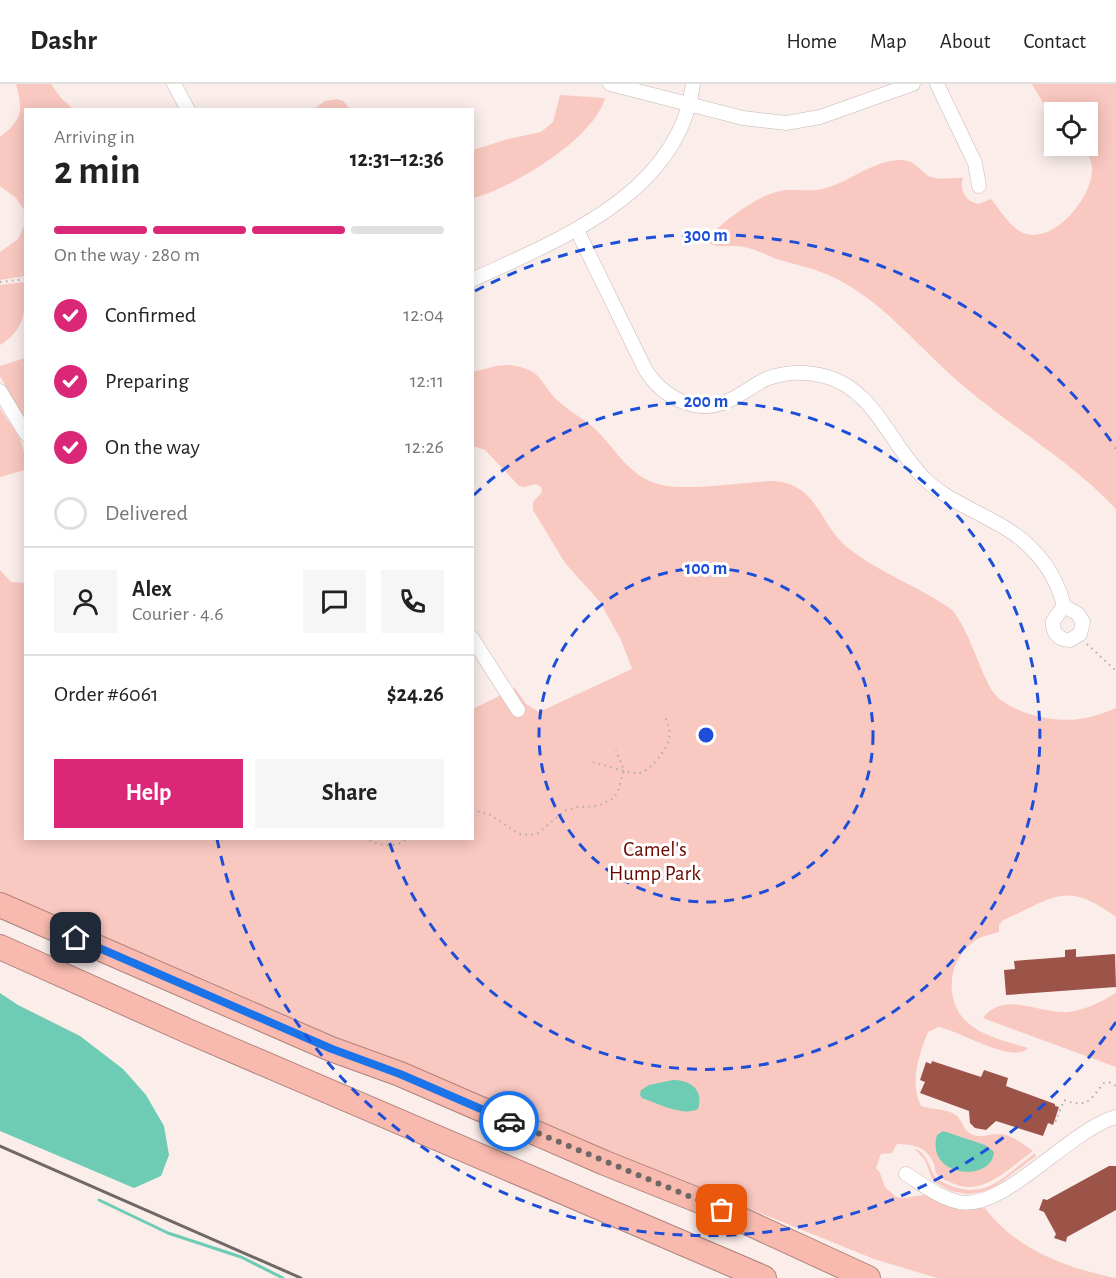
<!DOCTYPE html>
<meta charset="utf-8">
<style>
:root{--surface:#fff;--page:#f6f6f6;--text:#222;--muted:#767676;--line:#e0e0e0;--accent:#db2777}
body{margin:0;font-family:"Alegreya Sans",sans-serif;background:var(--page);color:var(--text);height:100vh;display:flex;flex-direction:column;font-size:22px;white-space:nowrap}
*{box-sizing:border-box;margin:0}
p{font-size:20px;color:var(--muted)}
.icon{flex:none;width:33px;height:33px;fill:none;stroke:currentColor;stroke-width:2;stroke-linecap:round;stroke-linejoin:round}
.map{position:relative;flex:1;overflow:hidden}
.details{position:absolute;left:24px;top:24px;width:450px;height:732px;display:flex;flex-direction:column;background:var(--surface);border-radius:0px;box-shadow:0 3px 15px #0003}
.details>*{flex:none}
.fabs{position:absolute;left:1044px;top:18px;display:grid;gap:12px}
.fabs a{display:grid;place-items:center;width:54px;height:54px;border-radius:0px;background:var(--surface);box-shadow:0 3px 15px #0003;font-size:30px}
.pin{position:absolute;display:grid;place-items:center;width:51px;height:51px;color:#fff;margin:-26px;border-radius:12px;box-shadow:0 3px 9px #0006}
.courier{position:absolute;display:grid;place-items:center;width:60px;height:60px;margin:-30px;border:4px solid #1a73e8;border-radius:50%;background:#fff;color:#222;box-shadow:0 2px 8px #0007}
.summary em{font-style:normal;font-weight:700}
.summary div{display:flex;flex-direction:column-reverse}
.summary{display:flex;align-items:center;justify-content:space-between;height:102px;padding:0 30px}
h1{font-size:39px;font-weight:700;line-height:45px}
.bar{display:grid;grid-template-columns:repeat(4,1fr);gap:9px 6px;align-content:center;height:72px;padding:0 30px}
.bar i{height:8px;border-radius:4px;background:var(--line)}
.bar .current{background:var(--accent)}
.bar p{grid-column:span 4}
.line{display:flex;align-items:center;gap:15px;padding:0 30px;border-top:2px solid var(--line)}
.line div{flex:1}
.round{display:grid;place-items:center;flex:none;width:63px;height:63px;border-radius:0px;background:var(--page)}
ol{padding:0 30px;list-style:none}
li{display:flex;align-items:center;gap:18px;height:66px}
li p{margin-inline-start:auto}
li .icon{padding:6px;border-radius:50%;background:var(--accent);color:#fff;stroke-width:4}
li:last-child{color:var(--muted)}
li i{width:33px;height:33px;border:3px solid var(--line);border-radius:50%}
.button{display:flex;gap:12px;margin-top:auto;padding:12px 30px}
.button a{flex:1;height:69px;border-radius:0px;background:var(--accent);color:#fff;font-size:24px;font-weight:700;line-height:69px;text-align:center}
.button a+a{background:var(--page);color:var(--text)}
header{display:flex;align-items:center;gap:36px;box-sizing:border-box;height:84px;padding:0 30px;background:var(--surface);border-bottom:2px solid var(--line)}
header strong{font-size:28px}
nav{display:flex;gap:33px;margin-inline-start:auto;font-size:21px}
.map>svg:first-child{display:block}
.green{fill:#f9c8c0;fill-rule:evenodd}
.water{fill:#6dccb3}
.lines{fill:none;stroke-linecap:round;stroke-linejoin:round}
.stream{stroke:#6dccb3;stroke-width:3}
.building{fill:#9c5348}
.street-casing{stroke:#c5b8b6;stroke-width:15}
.highway-casing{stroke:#ae837c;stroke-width:26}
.path{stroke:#b5aba9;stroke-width:2;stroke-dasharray:1.5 4.5;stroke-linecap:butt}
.street{stroke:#fff;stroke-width:14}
.highway{stroke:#f8b9ae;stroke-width:24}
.rail{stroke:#6f6866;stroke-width:3}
.done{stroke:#6f6866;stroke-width:6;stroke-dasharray:0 10.8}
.route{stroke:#1a73e8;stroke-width:8}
.ring{fill:none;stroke:#1d4ed8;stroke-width:3;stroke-dasharray:10 8}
.labels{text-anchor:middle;stroke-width:6;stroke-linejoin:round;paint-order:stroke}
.park-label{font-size:21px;fill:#690903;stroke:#fff}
.centre{fill:#1d4ed8;stroke:#fff;stroke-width:3}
.ring-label{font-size:18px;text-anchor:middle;font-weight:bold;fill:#1d4ed8;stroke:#fff;stroke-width:6;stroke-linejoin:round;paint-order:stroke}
</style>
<header>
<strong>Dashr</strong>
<nav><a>Home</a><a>Map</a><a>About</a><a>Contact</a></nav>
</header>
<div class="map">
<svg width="1116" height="1194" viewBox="0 0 1116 1194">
<rect width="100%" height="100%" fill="#faedea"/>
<path class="green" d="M16,0H51L61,14L73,25L26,26L25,127L16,114L0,102V53C23,35 23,28 16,0Z
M1032,0H1116V425C1072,378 1016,346 967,305C923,269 886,219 835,194C815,184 795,181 774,174C764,170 755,165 744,163C733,160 718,165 709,159L708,155C720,138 759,111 780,107C795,104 811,109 826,104C851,97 873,77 899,76C918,75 921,92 935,94C944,96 953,93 963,94C959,107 966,118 979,120L991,115C1000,126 1010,143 1023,149C1053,161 1091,115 1092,87C1093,78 1087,69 1083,62H1088V28H1054V34L1043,19Z
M560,11L605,14C595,54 511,105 473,114V66L508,55L541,48L553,38Z
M337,15L343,17L350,25H314L325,17Z
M25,140V192L0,196V168L18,155Z
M25,198C26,225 26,245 0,261V201Z
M25,274V336L0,292V282Z
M511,281C543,287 537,295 556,315C567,326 581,333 593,343C614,362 628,392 658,400C686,408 741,398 773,397C819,400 818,440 848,464C879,489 919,502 952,526C970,548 977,580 991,605C1005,629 1055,639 1080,635C1093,633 1104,629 1116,624V833C1064,795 1054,815 1003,836L999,841V848C990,851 980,852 973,858C947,877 944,918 968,939C984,953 1008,958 1028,964C1013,981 959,946 938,943L928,948C919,971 909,998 921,1022C932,1026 948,1024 957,1032C963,1038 963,1046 971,1050C981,1055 989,1050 999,1050C1011,1050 1023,1060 1033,1067C1010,1083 982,1114 952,1099C947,1097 939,1094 936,1089C935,1087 935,1083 934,1080C927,1063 914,1060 897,1060L892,1069L881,1070L876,1084L880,1089L885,1103L896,1113L903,1114L924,1111L959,1126L985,1124C1015,1165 1067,1184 1115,1194H937L874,1175L483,1017L0,810V486L11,498L25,499L26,754H472L473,625L515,604L526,620L539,628L632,585L621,556L600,518L565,479L533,426V418L542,408L541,403L536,400L524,403L519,402L485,366L473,362V288L496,282ZM937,1067L994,1072L985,1082L945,1080Z
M0,324C15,349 26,355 25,386L0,393Z
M1116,909V983L983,934C1005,906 1038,930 1068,928C1085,926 1101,918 1116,909Z
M914,1064C929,1070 928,1084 937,1095C983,1121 999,1096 1035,1069L1036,1072L993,1104L982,1108L968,1110L951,1107L933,1097L925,1076Z"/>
<path class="water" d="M0,909L18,921L80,952L123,985L146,1011L164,1042L169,1071L161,1092L134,1104L0,1047Z
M673,996C690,996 704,1005 698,1025C683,1033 657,1019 642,1014L640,1011L641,1006L649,1001Z
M943,1047L985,1061L994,1068C992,1099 925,1094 937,1051Z"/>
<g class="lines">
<path class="stream" d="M99,1116L168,1149L241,1173L283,1194"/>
</g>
<path class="building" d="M1076,865V873L1115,870L1116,903L1006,911L1004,886L1015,885L1014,877L1065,873V866Z
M932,977L981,993L984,986L1008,994L1006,1002L1055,1020V1022L1059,1023L1053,1041L1048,1039L1043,1052L996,1037L986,1046L975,1044L970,1039L969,1027L920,1009L925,998L920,996L926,978L931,980Z
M1109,1082H1116V1126L1067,1153L1066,1158L1054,1154L1056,1150L1044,1128L1039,1126L1043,1115L1047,1116Z"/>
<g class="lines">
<g class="street-casing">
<path id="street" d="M174,0L188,26
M610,0L743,34L786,39L820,33L913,0
M937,0L975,79L979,102
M577,146L645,285C663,314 697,332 730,316C743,310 753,301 766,295C784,288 805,287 824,292C876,305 891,364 927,397C946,415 970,424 993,437C1028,455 1054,483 1064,522L1053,537C1052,548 1058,556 1070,556L1080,550L1083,538L1078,530L1064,522
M472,196C560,155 679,110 693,0
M0,307L26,350
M472,554L518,626
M906,1090C922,1100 940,1114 959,1118C1003,1128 1069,1046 1116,1033"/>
</g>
<g class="highway-casing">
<path id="highway" d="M0,821L331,965L400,990L605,1079L705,1119L868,1194
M0,863L190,948L764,1194"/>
</g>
<path class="path" d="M0,198L26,195
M1087,560L1116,587
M593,678C605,681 628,690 639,689C646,688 651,682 655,678C668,664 675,649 664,632
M472,726L489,730L519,750L530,751L538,749L566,726L578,723L598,722L614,714L618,707L624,686L616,666
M364,754C379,761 394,766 408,754
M1055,1036L1056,1037L1064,1016C1089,1025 1090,1015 1104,999L1109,998L1116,1002"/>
<use href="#street" class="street"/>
<use href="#highway" class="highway"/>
<path class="rail" d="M0,1062L301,1194"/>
</g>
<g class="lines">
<path class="done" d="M509,1037L722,1126"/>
<path class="route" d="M76,854L332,965L400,990L509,1037"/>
</g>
<g class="ring">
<circle cx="706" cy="651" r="167"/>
<path d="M474 411A334 334 0 1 1 389 757"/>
<path d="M1116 938A500 500 0 0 1 217 755M475 207A500 500 0 0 1 1116 364"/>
</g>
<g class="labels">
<g class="park-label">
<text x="655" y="772">Camel's<tspan x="655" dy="24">Hump Park</tspan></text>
</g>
</g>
<circle cx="706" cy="651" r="9" class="centre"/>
<g class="ring-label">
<text x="706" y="157">300 m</text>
<text x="706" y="323">200 m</text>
<text x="706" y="490">100 m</text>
</g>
</svg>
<div class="fabs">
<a><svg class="icon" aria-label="locate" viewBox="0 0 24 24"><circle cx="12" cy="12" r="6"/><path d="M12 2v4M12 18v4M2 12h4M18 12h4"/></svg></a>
</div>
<div class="pin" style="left:722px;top:1126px;background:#ea580c"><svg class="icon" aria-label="bag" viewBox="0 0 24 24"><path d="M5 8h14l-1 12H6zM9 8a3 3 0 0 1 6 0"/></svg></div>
<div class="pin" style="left:76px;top:854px;background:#1f2937"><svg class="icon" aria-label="home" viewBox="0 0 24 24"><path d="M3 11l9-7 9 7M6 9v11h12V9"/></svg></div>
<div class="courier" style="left:509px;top:1037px"><svg class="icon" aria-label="car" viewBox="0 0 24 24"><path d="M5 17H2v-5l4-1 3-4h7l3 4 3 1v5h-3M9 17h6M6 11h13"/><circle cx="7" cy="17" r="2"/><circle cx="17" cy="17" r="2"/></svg></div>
<section class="details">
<div class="summary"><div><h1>2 min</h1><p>Arriving in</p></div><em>12:31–12:36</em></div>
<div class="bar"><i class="current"></i><i class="current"></i><i class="current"></i><i></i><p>On the way · 280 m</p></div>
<ol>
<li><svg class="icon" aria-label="check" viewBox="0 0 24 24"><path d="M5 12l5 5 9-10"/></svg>Confirmed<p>12:04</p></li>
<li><svg class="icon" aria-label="check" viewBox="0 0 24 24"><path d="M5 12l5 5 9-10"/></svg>Preparing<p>12:11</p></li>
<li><svg class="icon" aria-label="check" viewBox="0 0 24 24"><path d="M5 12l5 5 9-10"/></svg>On the way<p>12:26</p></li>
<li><i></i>Delivered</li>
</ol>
<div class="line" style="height:108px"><a class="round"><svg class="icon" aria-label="person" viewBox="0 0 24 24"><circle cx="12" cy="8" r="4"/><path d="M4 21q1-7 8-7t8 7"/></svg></a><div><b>Alex</b><p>Courier · 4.6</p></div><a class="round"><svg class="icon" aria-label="chat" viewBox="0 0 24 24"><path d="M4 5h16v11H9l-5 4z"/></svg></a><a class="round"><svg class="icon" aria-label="phone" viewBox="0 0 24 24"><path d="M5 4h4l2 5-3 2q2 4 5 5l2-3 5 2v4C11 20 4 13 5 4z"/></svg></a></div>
<div class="line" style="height:78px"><div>Order #6061</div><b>$24.26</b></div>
<div class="button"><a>Help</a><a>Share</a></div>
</section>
</div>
